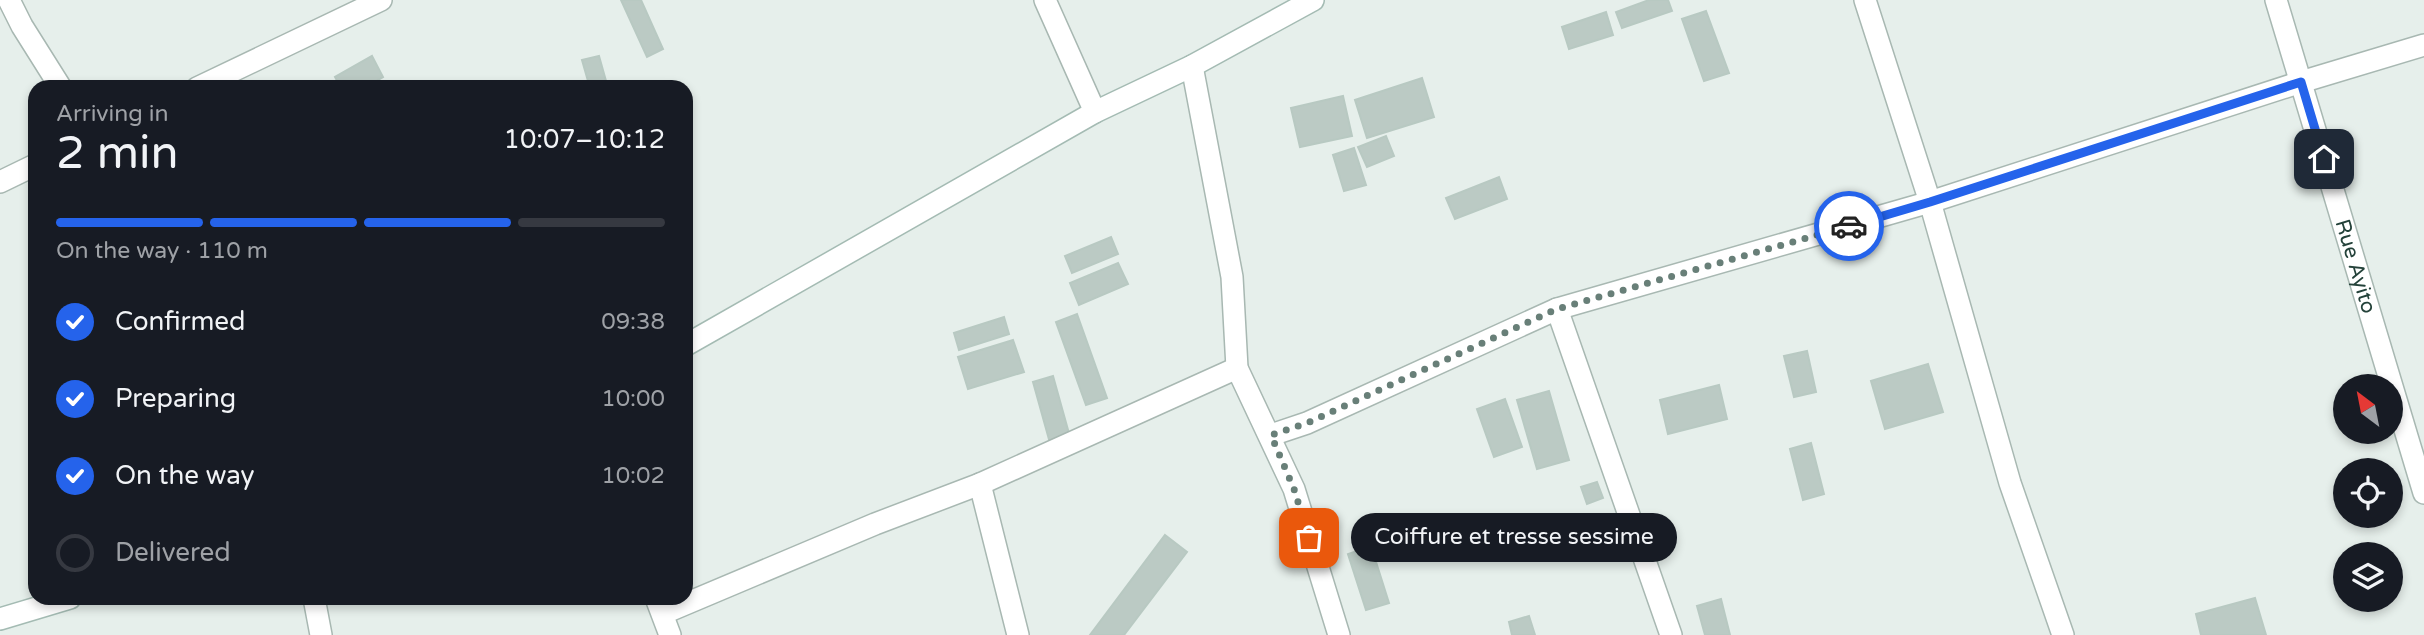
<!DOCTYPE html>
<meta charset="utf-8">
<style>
:root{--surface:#171b24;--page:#242831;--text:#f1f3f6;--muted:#9ea1a6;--line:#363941;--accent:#2563eb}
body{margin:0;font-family:"Varela Round",sans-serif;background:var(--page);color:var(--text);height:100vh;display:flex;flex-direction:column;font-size:26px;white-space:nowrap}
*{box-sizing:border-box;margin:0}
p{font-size:23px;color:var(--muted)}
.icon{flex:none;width:38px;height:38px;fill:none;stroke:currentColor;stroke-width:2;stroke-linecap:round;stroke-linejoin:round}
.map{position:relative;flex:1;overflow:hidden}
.sheet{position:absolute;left:28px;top:80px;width:665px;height:525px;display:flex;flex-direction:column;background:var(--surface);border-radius:21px;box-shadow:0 4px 10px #0003}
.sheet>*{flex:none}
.needle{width:46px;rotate:328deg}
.fabs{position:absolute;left:2333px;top:374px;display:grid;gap:14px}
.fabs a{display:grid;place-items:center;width:70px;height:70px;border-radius:50%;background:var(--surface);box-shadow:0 4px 10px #0003;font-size:35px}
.pin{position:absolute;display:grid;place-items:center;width:60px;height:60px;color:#fff;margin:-30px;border-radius:14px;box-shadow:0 4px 10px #0006}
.courier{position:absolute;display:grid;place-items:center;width:70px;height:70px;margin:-35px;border:5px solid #2563eb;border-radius:50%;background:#fff;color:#222;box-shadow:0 2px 9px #0007}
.bubble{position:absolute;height:49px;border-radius:24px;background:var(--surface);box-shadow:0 4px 10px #0003;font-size:23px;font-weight:600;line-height:49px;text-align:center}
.head em{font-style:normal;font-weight:600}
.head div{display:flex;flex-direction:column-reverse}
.head{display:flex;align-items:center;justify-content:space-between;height:119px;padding:0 28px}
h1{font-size:46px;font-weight:600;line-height:52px}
.bar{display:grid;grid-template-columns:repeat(4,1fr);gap:10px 7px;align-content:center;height:84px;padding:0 28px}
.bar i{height:9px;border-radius:5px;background:var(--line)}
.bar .on{background:var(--accent)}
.bar p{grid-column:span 4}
ol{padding:0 28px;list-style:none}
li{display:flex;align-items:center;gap:21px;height:77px}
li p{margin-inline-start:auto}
li .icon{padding:7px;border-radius:50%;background:var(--accent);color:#fff;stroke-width:4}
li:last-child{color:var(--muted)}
li i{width:38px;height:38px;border:4px solid var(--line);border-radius:50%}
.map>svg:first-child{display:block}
.building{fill:#bbcac4;stroke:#b8c9c2;stroke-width:2}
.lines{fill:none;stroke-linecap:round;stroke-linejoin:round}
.street-casing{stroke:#a8b8b2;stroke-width:24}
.secondary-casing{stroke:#a4bbb3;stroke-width:24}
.street{stroke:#fff;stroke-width:21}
.secondary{stroke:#fff;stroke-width:21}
.done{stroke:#687f78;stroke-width:7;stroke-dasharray:0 12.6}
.route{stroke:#2563eb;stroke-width:9}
.labels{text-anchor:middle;stroke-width:5;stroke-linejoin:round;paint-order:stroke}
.street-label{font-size:21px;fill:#24423a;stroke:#f7fbf9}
</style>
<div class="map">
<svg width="2424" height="635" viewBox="0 0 2424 635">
<rect width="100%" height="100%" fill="#e6efeb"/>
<path class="building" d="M621,0H641L663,49L647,57Z
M1649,0H1668L1672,11L1622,28L1616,12Z
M1706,11L1729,73L1704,81L1682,19Z
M1606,12L1613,35L1569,49L1562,27Z
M372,56L383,77L364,88H341L335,77Z
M599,56L608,88H590L582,60Z
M1422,78L1434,117L1367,138L1355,100Z
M1343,96L1352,136L1300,147L1291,108Z
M1386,136L1394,156L1367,167L1358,147Z
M1354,148L1366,185L1344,191L1333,155Z
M1499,177L1507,199L1455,219L1446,198Z
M1111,237L1118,254L1072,273L1065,256Z
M1118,263L1128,284L1079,305L1070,283Z
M1077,314L1107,398L1086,405L1056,322Z
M1004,317L1009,334L959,350L954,333Z
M1013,340L1024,372L968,389L958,357Z
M1807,351L1816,392L1794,397L1784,356Z
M1928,364L1943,412L1885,429L1871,381Z
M1053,376L1070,437L1050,443L1033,382Z
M1719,385L1727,419L1668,434L1660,400Z
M1549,391L1569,460L1537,469L1517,400Z
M1505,399L1522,447L1494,457L1477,409Z
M1811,443L1824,494L1803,500L1790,449Z
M1597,482L1603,498L1587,504L1581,487Z
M1165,535L1187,552L1124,635H1090Z
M1371,546L1389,603L1366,610L1348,554Z
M2255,598L2266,635H2201L2196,614Z
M1721,599L1730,635H1705L1697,606Z
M1529,616L1535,635H1512L1509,622Z"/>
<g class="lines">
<g class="street-casing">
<g id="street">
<path d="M9,0L22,26L61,88"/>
<path d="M1045,0L1095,112"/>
<path d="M1865,0L1930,202L2010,483L2063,635"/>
<path id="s1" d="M2276,0L2424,493"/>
<path d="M1192,66L1232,277L1237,368L1294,489L1339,635"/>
<path d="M197,88L381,0"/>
<path d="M0,182L35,165"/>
<path d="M1557,309L1671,635"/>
<path d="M1271,435L1307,423L1557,309L1930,202L2301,82L2424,45"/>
<path d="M980,484L1018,635"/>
<path d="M314,598L321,635"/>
<path d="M656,598L670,635"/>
<path d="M664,613L875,524L980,484L1237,368"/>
</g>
</g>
<g class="secondary-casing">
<path id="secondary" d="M686,345L1095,112L1192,66L1313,0
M0,619L70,598"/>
</g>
<use href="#street" class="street"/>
<use href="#secondary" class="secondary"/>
</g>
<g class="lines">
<path class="done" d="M1309,538L1294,489L1271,435L1307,423L1557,309L1849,226"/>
<path class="route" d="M1849,226L1930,202L2301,82L2324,159"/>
</g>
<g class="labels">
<g class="street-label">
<text dy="7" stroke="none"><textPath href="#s1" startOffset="278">Rue Ayito</textPath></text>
</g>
</g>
</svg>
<div class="fabs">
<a><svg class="needle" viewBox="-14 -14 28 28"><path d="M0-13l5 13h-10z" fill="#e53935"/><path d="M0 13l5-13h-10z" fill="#9ea1a6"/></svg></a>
<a><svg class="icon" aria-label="locate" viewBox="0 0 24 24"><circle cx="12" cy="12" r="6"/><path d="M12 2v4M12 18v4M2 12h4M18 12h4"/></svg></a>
<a><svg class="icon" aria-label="layers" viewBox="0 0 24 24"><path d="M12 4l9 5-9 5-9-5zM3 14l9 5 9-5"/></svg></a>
</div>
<div class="pin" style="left:1309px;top:538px;background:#ea580c"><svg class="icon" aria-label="bag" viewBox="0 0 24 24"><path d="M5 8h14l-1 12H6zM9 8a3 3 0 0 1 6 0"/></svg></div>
<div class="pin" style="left:2324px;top:159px;background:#1f2937"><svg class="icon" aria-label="home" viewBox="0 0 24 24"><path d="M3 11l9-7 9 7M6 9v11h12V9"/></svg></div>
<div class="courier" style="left:1849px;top:226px"><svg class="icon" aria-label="car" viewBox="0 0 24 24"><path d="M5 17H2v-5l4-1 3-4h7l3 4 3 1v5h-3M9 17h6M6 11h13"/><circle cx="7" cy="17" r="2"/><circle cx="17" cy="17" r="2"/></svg></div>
<div class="bubble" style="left:1351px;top:513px;width:326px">Coiffure et tresse sessime</div>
<section class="sheet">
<div class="head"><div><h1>2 min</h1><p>Arriving in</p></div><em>10:07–10:12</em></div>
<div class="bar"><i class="on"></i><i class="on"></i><i class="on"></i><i></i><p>On the way · 110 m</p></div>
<ol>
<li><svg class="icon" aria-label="check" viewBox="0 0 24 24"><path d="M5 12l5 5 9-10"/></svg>Confirmed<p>09:38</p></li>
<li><svg class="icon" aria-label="check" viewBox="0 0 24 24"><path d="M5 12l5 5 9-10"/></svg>Preparing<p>10:00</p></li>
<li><svg class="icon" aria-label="check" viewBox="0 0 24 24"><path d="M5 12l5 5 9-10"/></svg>On the way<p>10:02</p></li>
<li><i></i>Delivered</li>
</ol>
</section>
</div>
